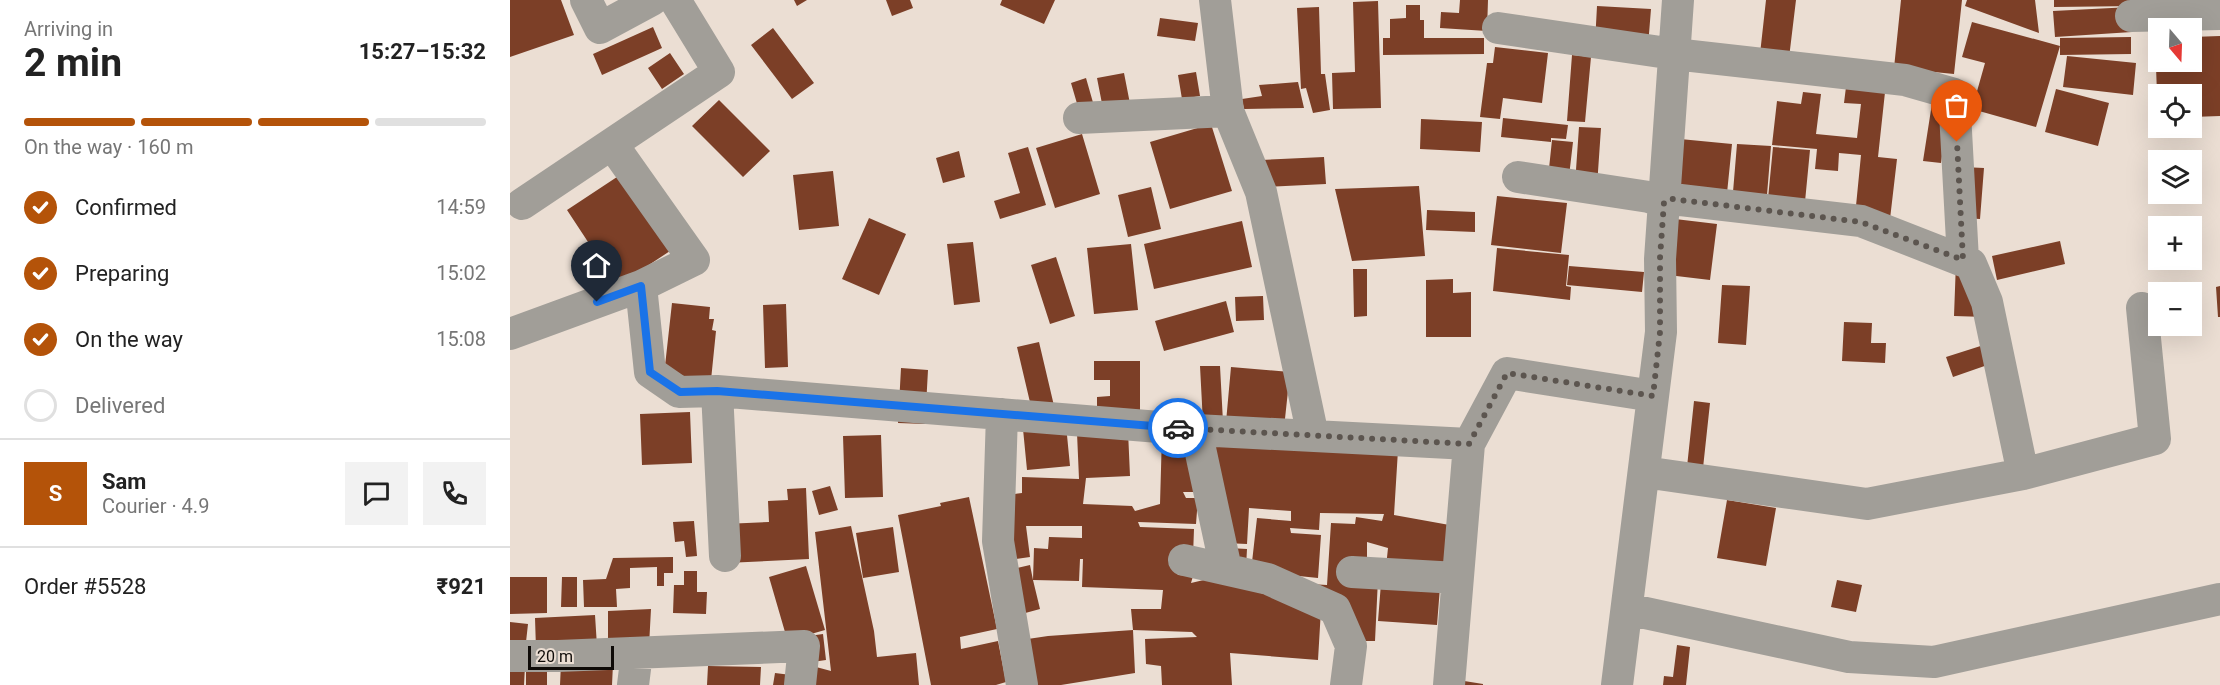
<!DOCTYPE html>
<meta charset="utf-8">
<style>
:root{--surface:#fff;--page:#f2f2f2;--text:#222;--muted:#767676;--line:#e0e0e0;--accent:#b45309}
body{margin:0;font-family:Roboto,sans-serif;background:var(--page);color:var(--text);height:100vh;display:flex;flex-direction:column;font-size:22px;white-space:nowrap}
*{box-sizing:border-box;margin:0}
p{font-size:20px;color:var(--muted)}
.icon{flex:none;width:33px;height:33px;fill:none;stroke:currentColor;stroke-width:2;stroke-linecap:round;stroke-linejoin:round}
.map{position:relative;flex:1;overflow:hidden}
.panel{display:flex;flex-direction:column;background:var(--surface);width:510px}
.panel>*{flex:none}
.needle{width:39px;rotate:161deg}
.buttons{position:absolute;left:1638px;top:18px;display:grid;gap:12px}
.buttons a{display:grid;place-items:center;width:54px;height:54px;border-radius:0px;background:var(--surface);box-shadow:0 6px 24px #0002;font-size:30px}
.scale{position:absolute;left:18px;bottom:15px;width:86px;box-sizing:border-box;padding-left:6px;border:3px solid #0f0b08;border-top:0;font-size:16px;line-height:21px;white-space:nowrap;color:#0f0b08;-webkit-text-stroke:4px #ebded3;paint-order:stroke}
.pin{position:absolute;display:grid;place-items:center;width:51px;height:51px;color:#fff;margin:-62px -26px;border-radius:50% 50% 50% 0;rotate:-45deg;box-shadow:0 0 6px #0007}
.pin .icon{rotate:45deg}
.courier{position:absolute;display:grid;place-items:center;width:60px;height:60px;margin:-30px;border:4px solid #1a73e8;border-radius:50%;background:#fff;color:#222;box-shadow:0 2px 8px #0007}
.overview em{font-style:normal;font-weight:700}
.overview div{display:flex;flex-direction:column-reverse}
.overview{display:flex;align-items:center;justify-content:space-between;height:102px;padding:0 24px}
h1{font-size:39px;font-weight:700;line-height:45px}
.bar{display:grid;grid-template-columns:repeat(4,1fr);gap:9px 6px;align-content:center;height:72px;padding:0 24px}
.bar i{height:8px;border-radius:4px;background:var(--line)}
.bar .on{background:var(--accent)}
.bar p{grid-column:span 4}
.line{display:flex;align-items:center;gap:15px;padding:0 24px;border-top:2px solid var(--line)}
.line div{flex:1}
.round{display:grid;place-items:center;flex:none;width:63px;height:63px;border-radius:0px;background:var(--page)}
ol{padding:0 24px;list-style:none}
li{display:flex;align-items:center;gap:18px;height:66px}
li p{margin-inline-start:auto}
li .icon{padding:6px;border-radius:50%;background:var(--accent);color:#fff;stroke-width:4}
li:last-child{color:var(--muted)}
li i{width:33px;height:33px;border:3px solid var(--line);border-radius:50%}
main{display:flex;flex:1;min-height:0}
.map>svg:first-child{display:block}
.building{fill:#7c3f27}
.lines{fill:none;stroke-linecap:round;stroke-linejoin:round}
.minor{stroke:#a19e98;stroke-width:32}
.done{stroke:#5c554f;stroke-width:6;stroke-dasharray:0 10.8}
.route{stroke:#1a73e8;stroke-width:8}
</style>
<main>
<section class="panel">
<div class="overview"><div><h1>2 min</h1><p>Arriving in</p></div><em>15:27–15:32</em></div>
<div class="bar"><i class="on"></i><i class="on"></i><i class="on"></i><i></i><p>On the way · 160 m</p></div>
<ol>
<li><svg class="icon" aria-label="check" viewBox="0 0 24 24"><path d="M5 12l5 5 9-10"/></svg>Confirmed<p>14:59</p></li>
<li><svg class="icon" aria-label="check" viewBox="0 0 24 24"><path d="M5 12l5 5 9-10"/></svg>Preparing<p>15:02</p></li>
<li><svg class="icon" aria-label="check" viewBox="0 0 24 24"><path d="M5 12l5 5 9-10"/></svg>On the way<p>15:08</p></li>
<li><i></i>Delivered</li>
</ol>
<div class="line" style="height:108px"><b class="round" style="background:var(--accent);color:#fff">S</b><div><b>Sam</b><p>Courier · 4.9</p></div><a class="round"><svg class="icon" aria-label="chat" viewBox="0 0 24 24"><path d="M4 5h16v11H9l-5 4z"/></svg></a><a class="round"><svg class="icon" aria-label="phone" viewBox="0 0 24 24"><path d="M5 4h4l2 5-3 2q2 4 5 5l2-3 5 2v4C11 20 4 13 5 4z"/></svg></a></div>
<div class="line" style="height:78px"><div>Order #5528</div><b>₹921</b></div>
</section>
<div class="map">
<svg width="1710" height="685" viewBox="0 0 1710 685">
<rect width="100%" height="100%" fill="#ebded3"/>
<path class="building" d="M0,0H51L64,35L0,57Z
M284,0H297L287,6Z
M376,0H400L403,8L382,16Z
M492,0H545L534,24L490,5Z
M950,0H978L977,31L930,28L931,12L949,13Z
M1256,0H1286L1279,58L1250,54Z
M1391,0H1452L1444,74L1384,68Z
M1457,0H1525L1529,33L1455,6Z
M1544,0H1626V6L1544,7Z
M868,1L871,108L823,109L822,73L845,72L843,2Z
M896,5H910V20H914V38H974V54L873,55V38H880V19L896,18Z
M1087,6L1141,9L1138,46L1085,43Z
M809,7L811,74H815L820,110L803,113L796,88L791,89L787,8Z
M1621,7L1622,32L1545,37L1543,11Z
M650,18L688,23L685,41L647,36Z
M1462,22L1550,46L1526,127L1462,109L1475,63L1452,57Z
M143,27L152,48L92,75L83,54Z
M263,28L304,83L282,99L241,45Z
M1710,36V116L1682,117V94H1647L1645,39H1648V62H1682V37Z
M1621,37V54L1550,55V38Z
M985,47L1038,53L1032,103L993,98L990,119L970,117L977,63H983Z
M160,53L174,74L152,89L138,68Z
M1062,55L1081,57L1075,122L1057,121Z
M1557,56L1626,63L1623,95L1553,87Z
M686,72L690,96L672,99L668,75Z
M614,73L622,114L595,119L587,78Z
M576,78L588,120L573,124L561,83Z
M1337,79L1376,83L1368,157L1387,159L1380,219L1345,216L1351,155L1329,153L1328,171L1305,169L1307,149L1262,145L1267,101L1291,104L1293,92L1311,94L1306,134L1347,138L1351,104L1334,103Z
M788,82L794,108L734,109L732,99L752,96L749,85Z
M1546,89L1599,103L1588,146L1535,132Z
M1423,97L1440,100L1431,163L1413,161Z
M209,100L260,151L233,177L182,126Z
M993,118L1058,125L1056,139L1041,138V142L991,137Z
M911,119L972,122L970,152L910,149Z
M701,124L722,191L660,209L640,142Z
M1069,127L1091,128L1087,186L1065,184Z
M572,134L590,194L545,208L526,148Z
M1170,139L1222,144L1216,203L1164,198Z
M1042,140L1063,142L1058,185L1038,178Z
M1227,144L1261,146L1256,207L1222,204Z
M518,147L536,205L490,219L484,201L510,193L498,153Z
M1263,147L1300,150L1294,212L1257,209Z
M449,151L455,177L433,183L426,158Z
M814,157L816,184L752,187L751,160Z
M1453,167L1474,168L1470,219L1437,217Z
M323,171L329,226L289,230L283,175Z
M110,175L160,251L107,286L57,210Z
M909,186L915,256L842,261L825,189Z
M641,187L651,229L618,237L608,195Z
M987,196L1057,203L1051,253L981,245Z
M917,210L965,212V232L916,230Z
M359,218L396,234L369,295L332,279Z
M1165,219L1207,224L1200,280L1158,275Z
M732,221L742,267L644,289L634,244Z
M1550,241L1555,264L1487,280L1482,256Z
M463,242L470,302L444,305L437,244Z
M621,244L628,310L584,314L577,248Z
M987,248L1059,255L1056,286L1061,287L1060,300L983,291Z
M546,257L565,316L540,324L521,265Z
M1446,262L1476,317L1444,316Z
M1059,266L1134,272L1132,292L1057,285Z
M843,269H857V316L844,317Z
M943,279V293L961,292V337H916V280Z
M1212,285L1240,286L1236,345L1208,343Z
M1710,286V317H1708L1706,287Z
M753,296L754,320L726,321L725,297Z
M716,301L724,332L654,351L645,321Z
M162,303L200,307L199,319H204L202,330L206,331L201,380L154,375Z
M276,304L278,367L255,368L253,305Z
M1334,322L1362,323L1361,343H1376L1375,363L1332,361Z
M529,342L545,410L523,415L507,347Z
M1480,343L1486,362L1443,377L1436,357Z
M584,361H630V410H587V397L600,396V380H584Z
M690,366H710L713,422L693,423Z
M721,367L780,372L774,428L716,422Z
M391,368L418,370L415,424L388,423Z
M1184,401L1200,403L1193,468L1177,467Z
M180,412L182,463L132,465L130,414Z
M556,425L560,466L517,470L513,429Z
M618,431L620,476L576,478L573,504L622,506L625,511L650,504L652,434L683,435L685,492H673L676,498H688L686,524L628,522L630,527L684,529L683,556L663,563L668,575L683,576L681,583L698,579L811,609L808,660L720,653L722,685H652L651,666L636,664L635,639L687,637L682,632L623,630L625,673L551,685H522L511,640L538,636L623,630L621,609H651L653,590L572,587L573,559H570L569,581L523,580L530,609L508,615L498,570L520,565L523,580L524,548L538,549L539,537L572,538V526H516L520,557L499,560L491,496L512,493V477L569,479L567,433Z
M371,435L373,497L335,498L333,436Z
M692,435L888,450L884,515L945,526L936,573L876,567L878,548L857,542V570L868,579L865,641H845L783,583L817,585L821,523L845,524L846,517L872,521L874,514L810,513L809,530L780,528L781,533L811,535L808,578L741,571L747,518L781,521V511L739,508L737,544L715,543Z
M320,486L328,510L309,515L302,491Z
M296,488L299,559L216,563L214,524L259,522L258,501L278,500L277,489Z
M459,497L487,629L450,637L451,649L488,641L496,682L486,685H421L388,515L431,506L430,503Z
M1217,500L1266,508L1256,566L1207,558Z
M184,521L187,556L176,557L174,541L165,542L163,522Z
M341,526L364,631L367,657L406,653L409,685H295V664L321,671L305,532Z
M383,527L389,572L353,578L346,533Z
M719,548L737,549L736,567Z
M163,557V573H154V586H147V567L120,568V588L106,589L107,607H74L73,580L96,579L103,558Z
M296,566L315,630L294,636L284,663L259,577Z
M174,571H187V592H197L196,614L163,613L164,585H174Z
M0,577H37V613L0,614Z
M52,577H67V607H51Z
M1327,580L1352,585L1346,612L1321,607Z
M871,583L930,587L927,625L868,621Z
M141,609L139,646L98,645V611Z
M85,615L87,646L26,649L25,618Z
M0,622L18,624L15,651L0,650Z
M313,634L316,660L302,662L299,636Z
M1167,645L1180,647L1176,685H1153L1154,676L1163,677Z
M51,663L103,664L102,685H50Z
M0,666H15L14,685H0Z
M198,666L251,667L250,685H197Z
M16,668H37V685H16Z
M265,673L281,675L280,685H263Z
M948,680L973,684V685H948Z"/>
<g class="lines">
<path class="minor" d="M76,0L90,28L142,0
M705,0L718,111L751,192L803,436
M1621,16L1710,14
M988,28L1164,54L1395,80L1444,94L1453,260
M569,118L718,111
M102,144L184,260L131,286
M1008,177L1139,197L1154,202L1162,199L1351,221L1461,264L1477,302L1513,474
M12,204L209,72L165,0
M0,334L131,286L140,372L169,392L207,391L215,556
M207,391L686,430L959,444L997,373L1143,396
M492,414L488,541L512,685
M686,430L716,569
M1134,472L1357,504L1513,474L1645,439L1632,308
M674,560L758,579L825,609L841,646L836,685
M842,572L947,578
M1117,609L1339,657L1424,662L1710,599
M0,656H48L294,646L290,685
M123,685L127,653
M939,685L959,444
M1107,685L1151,332L1150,259L1168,0"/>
</g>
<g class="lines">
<path class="done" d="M668,428L959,444L997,373L1143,396L1150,332V258L1154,202L1162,199L1351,222L1453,260L1447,142"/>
<path class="route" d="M87,302L131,286L140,372L170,392L207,391L668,428"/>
</g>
</svg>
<div class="buttons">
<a><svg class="needle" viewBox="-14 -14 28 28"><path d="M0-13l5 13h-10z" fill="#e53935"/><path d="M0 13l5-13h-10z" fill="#767676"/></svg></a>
<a><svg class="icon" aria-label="locate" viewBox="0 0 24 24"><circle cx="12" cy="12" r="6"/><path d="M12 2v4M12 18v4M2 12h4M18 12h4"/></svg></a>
<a><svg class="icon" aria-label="layers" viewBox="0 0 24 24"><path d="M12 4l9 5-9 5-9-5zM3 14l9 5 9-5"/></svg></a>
<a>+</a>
<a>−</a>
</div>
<div class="scale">20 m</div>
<div class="pin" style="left:1447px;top:142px;background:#ea580c"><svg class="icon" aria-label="bag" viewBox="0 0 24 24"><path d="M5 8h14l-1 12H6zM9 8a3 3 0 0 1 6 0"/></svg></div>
<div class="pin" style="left:87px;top:302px;background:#1f2937"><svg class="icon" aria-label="home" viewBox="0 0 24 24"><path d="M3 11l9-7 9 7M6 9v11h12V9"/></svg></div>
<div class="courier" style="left:668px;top:428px"><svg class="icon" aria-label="car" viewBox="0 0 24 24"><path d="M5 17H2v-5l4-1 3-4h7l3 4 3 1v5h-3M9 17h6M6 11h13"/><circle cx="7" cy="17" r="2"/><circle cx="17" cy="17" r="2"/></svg></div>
</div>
</main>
